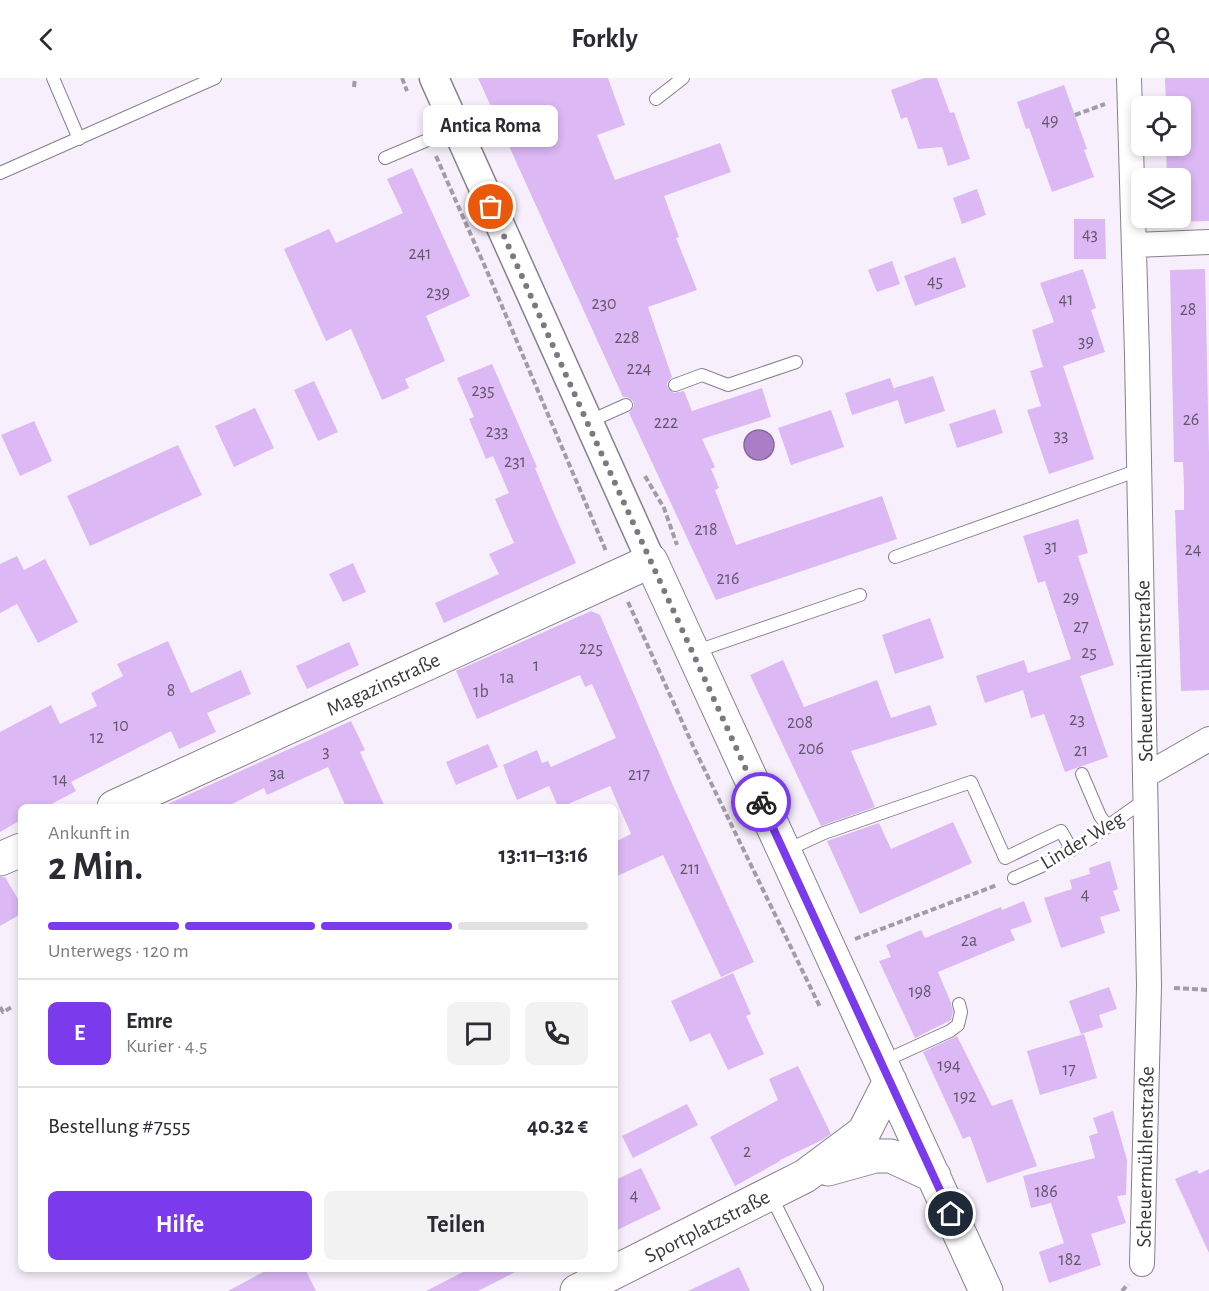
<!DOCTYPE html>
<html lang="de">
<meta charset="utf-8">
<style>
:root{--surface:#fff;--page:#f2f2f3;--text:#2b2b33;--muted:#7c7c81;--line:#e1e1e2;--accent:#7c3aed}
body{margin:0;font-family:"Alegreya Sans",sans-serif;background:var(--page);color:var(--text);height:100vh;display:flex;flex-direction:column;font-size:22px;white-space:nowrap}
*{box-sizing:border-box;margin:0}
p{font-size:20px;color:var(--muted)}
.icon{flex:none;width:33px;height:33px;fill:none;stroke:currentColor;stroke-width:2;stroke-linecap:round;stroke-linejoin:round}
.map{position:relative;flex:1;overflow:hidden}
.sheet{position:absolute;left:18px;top:726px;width:600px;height:468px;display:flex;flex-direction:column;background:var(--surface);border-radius:9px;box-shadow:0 3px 9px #0003}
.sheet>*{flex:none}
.fabs{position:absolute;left:1131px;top:18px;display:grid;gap:12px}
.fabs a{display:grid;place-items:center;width:60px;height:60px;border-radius:9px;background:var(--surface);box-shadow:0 3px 9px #0003;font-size:30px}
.pin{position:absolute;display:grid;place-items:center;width:51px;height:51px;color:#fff;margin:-26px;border:3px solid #fff;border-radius:50%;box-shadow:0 2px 6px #0007}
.courier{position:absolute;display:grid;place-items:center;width:60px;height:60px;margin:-30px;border:4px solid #7c3aed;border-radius:50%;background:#fff;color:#222;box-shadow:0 2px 8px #0007}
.bubble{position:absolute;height:42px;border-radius:9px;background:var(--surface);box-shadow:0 3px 9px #0003;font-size:20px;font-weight:700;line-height:42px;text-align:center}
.overview em{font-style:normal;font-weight:700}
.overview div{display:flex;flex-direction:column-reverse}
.overview{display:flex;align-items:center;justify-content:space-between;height:102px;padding:0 30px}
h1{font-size:39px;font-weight:700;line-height:45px}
.bar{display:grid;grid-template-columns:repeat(4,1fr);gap:9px 6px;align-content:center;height:72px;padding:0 30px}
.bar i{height:8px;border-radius:4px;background:var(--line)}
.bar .current{background:var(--accent)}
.bar p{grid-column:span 4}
.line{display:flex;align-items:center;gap:15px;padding:0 30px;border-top:2px solid var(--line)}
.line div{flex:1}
.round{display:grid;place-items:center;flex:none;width:63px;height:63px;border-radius:9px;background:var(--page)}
.action{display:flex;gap:12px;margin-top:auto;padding:12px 30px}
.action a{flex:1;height:69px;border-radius:9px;background:var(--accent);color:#fff;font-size:24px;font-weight:700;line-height:69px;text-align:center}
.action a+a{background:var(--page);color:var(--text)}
header{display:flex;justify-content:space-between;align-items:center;height:78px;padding:0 30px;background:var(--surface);font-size:27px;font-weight:700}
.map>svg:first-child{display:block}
.water{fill:#aa7ec7;stroke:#88699d;stroke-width:1.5}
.building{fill:#dcb8f5}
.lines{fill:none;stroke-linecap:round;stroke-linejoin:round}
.service-casing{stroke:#86808a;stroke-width:14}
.minor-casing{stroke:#86808a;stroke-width:26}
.tertiary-casing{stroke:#86808a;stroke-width:31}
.secondary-casing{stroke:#86808a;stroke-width:35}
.path{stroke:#a19da5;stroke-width:4;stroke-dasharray:6 3;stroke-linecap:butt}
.service{stroke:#fff;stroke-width:12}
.minor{stroke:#fff;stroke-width:24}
.tertiary{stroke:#fff;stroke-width:28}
.secondary{stroke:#fff;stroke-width:33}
.done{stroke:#7c787f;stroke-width:6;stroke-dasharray:0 10.8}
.route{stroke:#7c3aed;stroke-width:8}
.labels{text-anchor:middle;stroke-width:6;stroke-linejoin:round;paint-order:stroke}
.number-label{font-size:18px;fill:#62586a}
.street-label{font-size:21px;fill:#3a383c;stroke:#fff}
</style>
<header><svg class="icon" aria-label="back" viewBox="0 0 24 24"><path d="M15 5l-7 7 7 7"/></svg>Forkly<svg class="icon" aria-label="person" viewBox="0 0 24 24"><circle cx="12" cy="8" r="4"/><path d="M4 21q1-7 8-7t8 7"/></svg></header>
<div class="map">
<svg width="1209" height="1213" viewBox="0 0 1209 1213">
<rect width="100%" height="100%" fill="#f7f0fc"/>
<path class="water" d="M744 367a15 15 0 1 1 30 0a15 15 0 1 1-30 0Z"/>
<path class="building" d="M478,0H608L625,47L597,57L615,102L720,65L731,94L664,118L679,159L676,160L697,212L648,229L672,299L667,305L668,310L674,315L684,313L692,333L762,310L771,339L702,361L715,389L711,391L719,410L715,412L736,467L882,418L897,461L716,522L629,335L634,328L633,323L627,319H623Z
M924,0H937L950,35L954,34L970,81L948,88L942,69L918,71L907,39L901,41L891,12Z
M1165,0H1209V143L1168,144V140H1180V100H1167L1166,68H1180V28H1166Z
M1064,7L1087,71L1084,72L1094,99L1052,114L1029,50L1026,51L1017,24Z
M412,90L470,218L426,238L445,283L405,301L409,310L382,322L351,251L326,263L284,171L329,151L336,165L403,135L387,101Z
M977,111L986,137L962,146L953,120Z
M1074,141H1105L1106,181H1074Z
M955,179L966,209L915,228L904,198Z
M892,183L900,206L877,214L868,192Z
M1083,191L1096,230L1091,232L1105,274L1063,288L1094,381L1049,396L1027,332L1041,328L1030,293L1043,289L1032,252L1054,244L1040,205Z
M1205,191L1209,376V612L1181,613L1175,432H1184V408L1183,384H1174L1170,192Z
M492,286L537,389L535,390L552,431L576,485L444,545L435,525L499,496L489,476L514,465L495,421L509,415L493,378L486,381L469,341L474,339L457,300Z
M933,298L945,333L905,346L894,310Z
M890,300L898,322L852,337L845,315Z
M314,303L338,354L318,363L294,312Z
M255,330L274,370L234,389L215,348Z
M995,331L1003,355L957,370L949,346Z
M831,332L844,369L791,387L778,350Z
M34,343L52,383L20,398L1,357Z
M178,367L202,417L90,468L67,418Z
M1078,441L1088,475L1078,478L1114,587L1080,598L1108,679L1065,694L1044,636L1031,640L1023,612L985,625L976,598L1024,582L1028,595L1071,581L1045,503L1038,505L1023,458Z
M17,478L24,492L45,481L78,544L38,565L17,526L0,535V486Z
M353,485L366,514L343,524L329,496Z
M591,533L600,537L674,710L754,884L721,899L663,777L615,799V764L631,756L610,708L561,729H558L549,708L517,722L511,708L503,687L537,672L542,685L548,683L551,689L616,660L592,606L585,609L580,597L477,641L456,593Z
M930,540L944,580L895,596L882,557Z
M168,563L191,615L241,592L251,616L207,635L216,654L179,671L171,653L71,704L76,713L46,729H21V742L0,754V654L51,627L60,646L97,628L91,615L123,598L117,586Z
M349,564L359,587L307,611L296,588Z
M783,582L804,629L877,602L891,640L930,627L937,647L851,673L875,729L821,748L750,597Z
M351,643L365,672L360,674L385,729H346L328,689L267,717L264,710L226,729H161Z
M488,666L498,689L456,707L446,684Z
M953,744L972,785L860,836L827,763L879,745L891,771Z
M1110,783L1118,811L1113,813L1120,833L1100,839L1105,855L1061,870L1044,820L1072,811L1070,802L1090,796L1089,790Z
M0,799H5L21,826V836L0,848Z
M1024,823L1032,844L1010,852L1015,862L938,894L951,925L953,934L951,942L915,960L879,883L891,879L886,867L921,852L925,860L1001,829L1002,832Z
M733,895L751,936L746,938L764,976L728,992L710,955L690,964L671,923Z
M1109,909L1117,931L1099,937L1103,949L1081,956L1069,923Z
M1084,956L1097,1000L1040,1017L1027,973Z
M957,958L992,1028L1012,1021L1037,1088L987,1105L970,1058L963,1061L923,974Z
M798,988L831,1056L822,1062L780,1082V1083L735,1108L710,1059L778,1022L769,1001Z
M687,1026L698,1047L633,1080L622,1058Z
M1113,1033L1127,1082L1126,1117L1117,1118L1126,1145L1091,1156L1101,1187L1049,1205L1039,1174L1064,1165L1051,1125L1031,1130L1023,1098L1095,1080L1089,1058L1098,1055L1093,1040Z
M641,1090L661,1131L615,1153V1102Z
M1209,1091V1175L1175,1101L1197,1092L1199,1096Z
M739,1189L750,1213H688Z
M269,1191H305L316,1213H228Z
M469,1191H521L478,1213H426Z"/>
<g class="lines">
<g class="service-casing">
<path id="service" d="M53,0L79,61
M656,21L683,0
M385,80L456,50
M0,95L215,0
M675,307L702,297L728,307L796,284
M588,344L626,327
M895,479L1139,392
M694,574L860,517
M1082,696L1100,738L1108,749
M785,773L824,755L971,704L1005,780L1061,753L1072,772
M1014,800L1044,787L1090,761L1146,721
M882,984L950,953L958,947L961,934L959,926
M771,1118L817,1210"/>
</g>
<g class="minor-casing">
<path id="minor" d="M1129,0L1137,277L1149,908L1142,1186
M1134,167L1209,164
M1146,697L1209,661"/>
</g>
<g class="tertiary-casing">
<path id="tertiary" d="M434,0L651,483"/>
</g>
<g class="secondary-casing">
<path id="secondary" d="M114,729L651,483L986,1213
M0,781L21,772
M828,1091L875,1078H891L934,1098
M577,1213L805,1098L864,1054L890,1003"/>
</g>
<path class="path" d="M402,0L407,13
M354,9L355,0
M1075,37L1105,26
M436,78L490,200L606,473
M645,398L664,430L677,467
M628,524L694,670L820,929
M855,861L997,807
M1174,910L1209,912
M0,929L3,934L12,929
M1122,1213L1128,1206"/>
<use href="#service" class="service"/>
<use href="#minor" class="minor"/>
<use href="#tertiary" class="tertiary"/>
<use href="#secondary" class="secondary"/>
</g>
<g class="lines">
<path class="done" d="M491,129L587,344L761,724"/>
<path class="route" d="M761,724L951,1136"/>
</g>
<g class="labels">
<g class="number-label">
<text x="1050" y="48">49</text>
<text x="1090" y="162">43</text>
<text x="420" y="181">241</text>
<text x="935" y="209">45</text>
<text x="438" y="220">239</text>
<text x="1066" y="227">41</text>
<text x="604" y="231">230</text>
<text x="1188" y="237">28</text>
<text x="627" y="265">228</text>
<text x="1086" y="269">39</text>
<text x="639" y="296">224</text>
<text x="483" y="318">235</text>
<text x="1191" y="347">26</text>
<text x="666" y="350">222</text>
<text x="497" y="359">233</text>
<text x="1061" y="363">33</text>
<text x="515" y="389">231</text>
<text x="706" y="457">218</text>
<text x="1051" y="474">31</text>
<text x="1193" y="477">24</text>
<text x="728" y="506">216</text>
<text x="1071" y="525">29</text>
<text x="1081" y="554">27</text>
<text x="591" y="576">225</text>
<text x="1089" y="580">25</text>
<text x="536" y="593">1</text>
<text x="507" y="605">1a</text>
<text x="171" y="618">8</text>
<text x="481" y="619">1b</text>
<text x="1077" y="647">23</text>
<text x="800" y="650">208</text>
<text x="121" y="653">10</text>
<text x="97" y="665">12</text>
<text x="811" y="676">206</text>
<text x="1081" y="678">21</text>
<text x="326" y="679">3</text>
<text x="277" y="701">3a</text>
<text x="639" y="702">217</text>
<text x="60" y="707">14</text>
<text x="690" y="796">211</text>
<text x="1085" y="822">4</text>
<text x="969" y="868">2a</text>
<text x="920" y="919">198</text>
<text x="949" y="993">194</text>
<text x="1069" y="997">17</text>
<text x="965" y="1024">192</text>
<text x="747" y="1079">2</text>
<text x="1046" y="1119">186</text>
<text x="634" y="1123">4</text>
<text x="1070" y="1187">182</text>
</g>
<g class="street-label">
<text transform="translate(1144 593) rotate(-91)" y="7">Scheuermühlenstraße</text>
<text transform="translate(383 606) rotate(-25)" y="7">Magazinstraße</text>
<text transform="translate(1082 762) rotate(-31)" y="7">Linder Weg</text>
<text transform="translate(1145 1079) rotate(-89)" y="7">Scheuermühlenstraße</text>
<text transform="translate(707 1148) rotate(-27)" y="7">Sportplatzstraße</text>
</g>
</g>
</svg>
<div class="fabs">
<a><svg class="icon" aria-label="locate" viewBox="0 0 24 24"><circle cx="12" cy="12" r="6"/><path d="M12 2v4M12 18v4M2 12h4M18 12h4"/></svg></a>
<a><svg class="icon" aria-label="layers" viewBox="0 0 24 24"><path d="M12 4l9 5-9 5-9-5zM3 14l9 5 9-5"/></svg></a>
</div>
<div class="pin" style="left:491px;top:129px;background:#ea580c"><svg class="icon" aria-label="bag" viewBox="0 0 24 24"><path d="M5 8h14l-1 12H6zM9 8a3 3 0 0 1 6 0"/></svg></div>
<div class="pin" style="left:951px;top:1136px;background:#1f2937"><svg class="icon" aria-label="home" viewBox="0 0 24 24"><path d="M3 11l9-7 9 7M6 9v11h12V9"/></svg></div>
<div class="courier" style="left:761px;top:724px"><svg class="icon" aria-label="bike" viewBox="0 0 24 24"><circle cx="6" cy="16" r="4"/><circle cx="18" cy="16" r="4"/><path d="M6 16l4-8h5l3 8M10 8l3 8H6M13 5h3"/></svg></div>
<div class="bubble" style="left:423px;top:27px;width:135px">Antica Roma</div>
<section class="sheet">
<div class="overview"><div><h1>2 Min.</h1><p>Ankunft in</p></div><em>13:11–13:16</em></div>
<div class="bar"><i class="current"></i><i class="current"></i><i class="current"></i><i></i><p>Unterwegs · 120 m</p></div>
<div class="line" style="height:108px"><b class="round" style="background:var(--accent);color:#fff">E</b><div><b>Emre</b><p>Kurier · 4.5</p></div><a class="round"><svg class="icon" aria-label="chat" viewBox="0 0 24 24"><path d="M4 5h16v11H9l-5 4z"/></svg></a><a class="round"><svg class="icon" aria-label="phone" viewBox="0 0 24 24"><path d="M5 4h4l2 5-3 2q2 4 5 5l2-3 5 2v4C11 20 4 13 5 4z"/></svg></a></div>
<div class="line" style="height:78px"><div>Bestellung #7555</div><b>40.32 €</b></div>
<div class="action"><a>Hilfe</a><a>Teilen</a></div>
</section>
</div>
